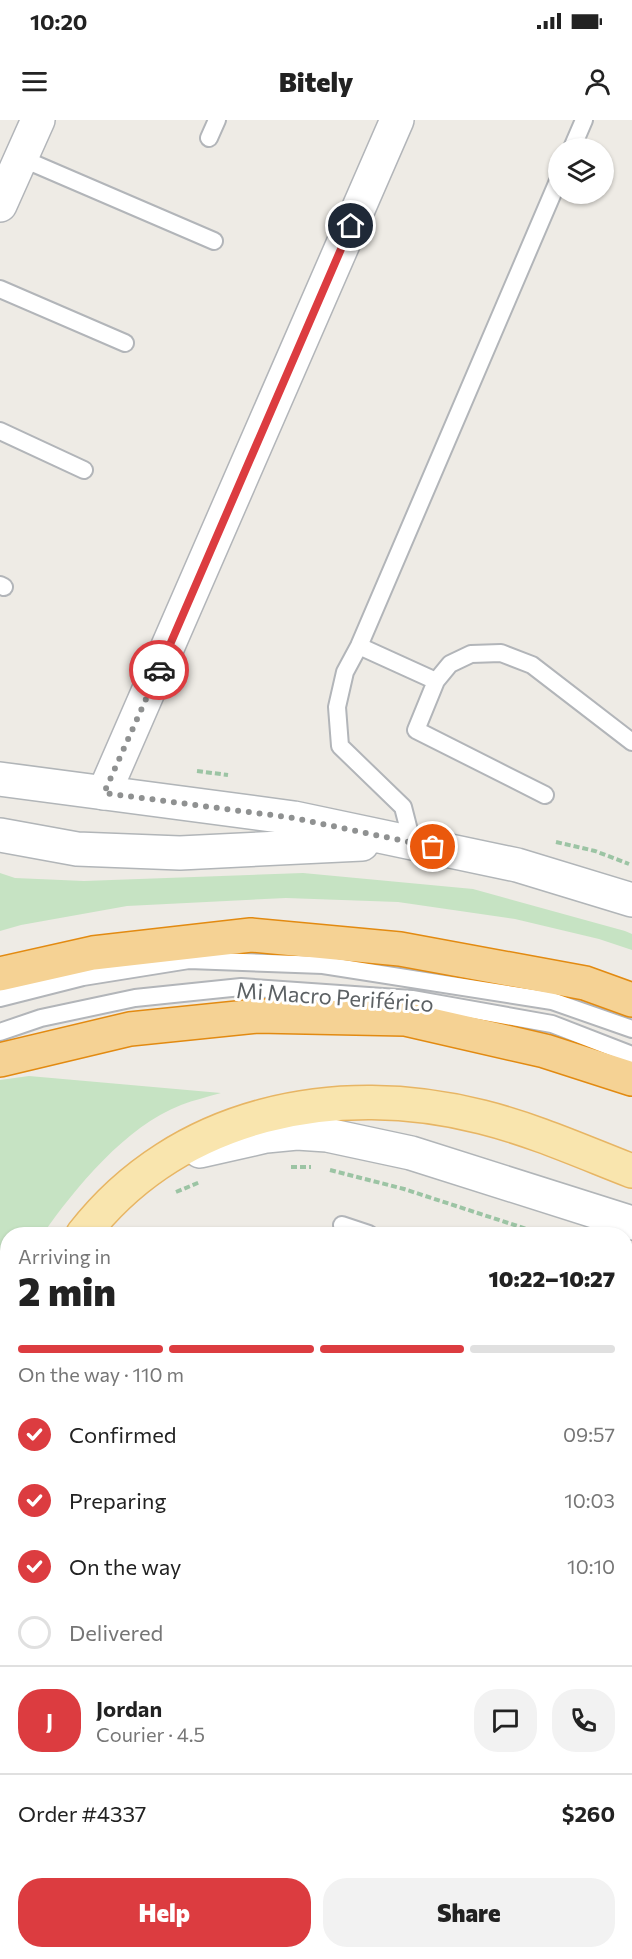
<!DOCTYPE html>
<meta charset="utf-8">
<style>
:root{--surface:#fff;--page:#f2f2f2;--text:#222;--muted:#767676;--line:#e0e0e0;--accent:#dc3c40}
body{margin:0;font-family:Commissioner,sans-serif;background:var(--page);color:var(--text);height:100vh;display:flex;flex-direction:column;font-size:22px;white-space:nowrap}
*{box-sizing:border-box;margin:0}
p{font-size:20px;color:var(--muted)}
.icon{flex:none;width:33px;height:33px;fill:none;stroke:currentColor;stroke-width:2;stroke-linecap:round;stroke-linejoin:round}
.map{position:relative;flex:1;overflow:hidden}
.panel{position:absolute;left:0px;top:1107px;width:633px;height:732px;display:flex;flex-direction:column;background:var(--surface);border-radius:24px 24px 0 0;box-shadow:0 2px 4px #0004}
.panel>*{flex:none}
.buttons{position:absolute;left:548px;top:18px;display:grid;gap:12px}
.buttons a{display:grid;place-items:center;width:66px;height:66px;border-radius:50%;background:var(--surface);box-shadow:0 2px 4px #0004;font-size:30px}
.pin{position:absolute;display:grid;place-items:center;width:51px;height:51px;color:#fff;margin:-26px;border:3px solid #fff;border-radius:50%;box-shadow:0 2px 6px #0007}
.courier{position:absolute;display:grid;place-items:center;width:60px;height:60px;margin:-30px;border:4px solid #dc3c40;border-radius:50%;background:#fff;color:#222;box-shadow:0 2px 8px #0007}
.overview em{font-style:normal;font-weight:800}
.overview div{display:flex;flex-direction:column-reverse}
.overview{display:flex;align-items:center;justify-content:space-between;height:102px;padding:0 18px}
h1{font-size:39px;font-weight:800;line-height:45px}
.bar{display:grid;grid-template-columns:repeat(4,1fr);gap:9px 6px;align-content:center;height:72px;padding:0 18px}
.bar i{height:8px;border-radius:4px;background:var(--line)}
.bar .on{background:var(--accent)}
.bar p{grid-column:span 4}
.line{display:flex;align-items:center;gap:15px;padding:0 18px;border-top:2px solid var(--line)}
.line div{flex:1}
.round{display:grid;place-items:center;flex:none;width:63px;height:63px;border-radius:24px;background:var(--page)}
ol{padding:0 18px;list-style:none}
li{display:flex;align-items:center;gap:18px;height:66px}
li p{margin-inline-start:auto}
li .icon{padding:6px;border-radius:50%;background:var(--accent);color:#fff;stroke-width:4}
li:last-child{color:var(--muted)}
li i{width:33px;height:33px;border:3px solid var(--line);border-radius:50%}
.action{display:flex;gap:12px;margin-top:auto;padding:12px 18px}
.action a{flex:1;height:69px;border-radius:24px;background:var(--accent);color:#fff;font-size:24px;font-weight:800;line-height:69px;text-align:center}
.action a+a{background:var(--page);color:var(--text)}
.status{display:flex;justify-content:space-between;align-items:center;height:42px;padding:0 30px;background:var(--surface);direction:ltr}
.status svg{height:16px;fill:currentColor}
header{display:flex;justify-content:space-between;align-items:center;height:78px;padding:0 18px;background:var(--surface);font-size:27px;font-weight:800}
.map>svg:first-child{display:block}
.grass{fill:#c6e3c3}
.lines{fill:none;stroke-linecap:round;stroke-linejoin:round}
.service-casing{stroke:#b2b5b9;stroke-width:20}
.minor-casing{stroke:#b2b5b9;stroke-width:36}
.secondary-casing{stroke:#b1b5b8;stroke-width:36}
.primary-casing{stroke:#e7b564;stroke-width:36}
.motorway-casing{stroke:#e28a11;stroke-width:36}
.path{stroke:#9cc4a4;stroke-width:4;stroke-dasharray:6 3;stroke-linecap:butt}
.service{stroke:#fff;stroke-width:16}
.minor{stroke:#fff;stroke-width:33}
.secondary{stroke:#fff;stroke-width:33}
.primary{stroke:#f9e5ae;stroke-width:33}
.motorway{stroke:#f5d294;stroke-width:33}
.done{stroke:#8f9191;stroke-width:6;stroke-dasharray:0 10.8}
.route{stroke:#dc3c40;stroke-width:8}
.labels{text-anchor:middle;stroke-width:6;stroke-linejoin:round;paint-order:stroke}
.street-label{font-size:22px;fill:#5c6164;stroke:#fff}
</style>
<div class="status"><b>10:20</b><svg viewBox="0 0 49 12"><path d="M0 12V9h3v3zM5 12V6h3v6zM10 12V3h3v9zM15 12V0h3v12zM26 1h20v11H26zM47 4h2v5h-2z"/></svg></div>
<header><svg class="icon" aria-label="menu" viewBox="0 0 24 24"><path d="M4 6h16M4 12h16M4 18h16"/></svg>Bitely<svg class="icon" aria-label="person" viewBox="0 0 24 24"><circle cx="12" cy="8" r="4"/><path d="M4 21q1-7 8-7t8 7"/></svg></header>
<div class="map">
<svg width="632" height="1839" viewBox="0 0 632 1839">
<rect width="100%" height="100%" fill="#eeebe5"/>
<path class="grass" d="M0,753L15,758L84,761L303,753L473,769L625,811L632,814V830L599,819L515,799L398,782L286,778L127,786L21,805L0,811Z
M29,956L221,973C207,977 194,980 181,985C126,1006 75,1068 43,1114H8L7,1185L0,1207V960Z"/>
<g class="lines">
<g class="service-casing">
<path id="service" d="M209,18L217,0
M572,28L584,0
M21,38L214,121
M0,169L125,223
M0,311L84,350
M0,465L4,467
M359,526L436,561L450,544L471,534L501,533L532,545L632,622
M436,561L416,610L545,675
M412,722L403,687L340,626L337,587L345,552L359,526L558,61
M0,878L83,857L189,840L323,845L552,881L632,909
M0,912L41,898L135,878L241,867L412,879L552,904L632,935
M342,1105L369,1114
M626,1171L632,1173
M0,1369L8,1371
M393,1832L415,1839
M125,1839L127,1832
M350,1839L353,1832"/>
</g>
<g class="minor-casing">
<path id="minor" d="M0,85L38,0
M104,673L397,0
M626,1446L632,1428
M626,1577L632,1558
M511,1832L529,1839"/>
</g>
<g class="secondary-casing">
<path id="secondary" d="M0,659L294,698L517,745L632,780
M0,715L77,729L180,733L362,724
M200,1031L266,1016L297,1013L327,1015L411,1033L632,1103"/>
</g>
<g class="primary-casing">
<path id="primary" d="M83,1114C178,992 337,960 482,997C534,1010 583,1032 632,1051
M0,1310L8,1288"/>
</g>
<g class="motorway-casing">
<path id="motorway" d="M0,854L93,833L251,815L400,829L585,863L632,880
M0,940L130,909L257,896L405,899L545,931L632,959"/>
</g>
<path class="path" d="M197,651L228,655
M556,722L595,731L629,744
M291,1047H311
M330,1050L404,1069L542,1114
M176,1072L200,1062
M626,1144L632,1146"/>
<use href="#service" class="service"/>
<use href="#minor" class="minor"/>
<use href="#secondary" class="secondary"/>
<use href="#primary" class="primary"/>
<use href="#motorway" class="motorway"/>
</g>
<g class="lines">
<path class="done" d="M159,550L104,673L294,698L433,727"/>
<path class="route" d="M159,550L351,106"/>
</g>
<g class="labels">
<g class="street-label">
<text transform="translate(335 877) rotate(4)" y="8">Mi Macro Periférico</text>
</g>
</g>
</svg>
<div class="buttons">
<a><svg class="icon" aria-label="layers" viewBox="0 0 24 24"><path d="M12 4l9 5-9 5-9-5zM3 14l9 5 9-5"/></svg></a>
</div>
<div class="pin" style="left:433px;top:727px;background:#ea580c"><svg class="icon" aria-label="bag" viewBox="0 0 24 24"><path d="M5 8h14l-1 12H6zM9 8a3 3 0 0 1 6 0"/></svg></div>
<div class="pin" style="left:351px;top:106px;background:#1f2937"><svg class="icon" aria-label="home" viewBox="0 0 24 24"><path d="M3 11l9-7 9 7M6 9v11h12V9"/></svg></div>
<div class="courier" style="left:159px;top:550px"><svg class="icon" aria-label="car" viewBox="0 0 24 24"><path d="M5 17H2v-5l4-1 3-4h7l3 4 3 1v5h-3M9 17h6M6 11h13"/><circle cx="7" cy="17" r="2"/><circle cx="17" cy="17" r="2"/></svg></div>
<section class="panel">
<div class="overview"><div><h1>2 min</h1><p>Arriving in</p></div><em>10:22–10:27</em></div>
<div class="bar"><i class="on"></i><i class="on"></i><i class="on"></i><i></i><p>On the way · 110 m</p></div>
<ol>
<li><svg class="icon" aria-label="check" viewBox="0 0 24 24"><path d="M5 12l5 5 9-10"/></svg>Confirmed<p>09:57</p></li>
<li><svg class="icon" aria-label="check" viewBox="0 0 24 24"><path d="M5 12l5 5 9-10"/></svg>Preparing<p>10:03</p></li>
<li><svg class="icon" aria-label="check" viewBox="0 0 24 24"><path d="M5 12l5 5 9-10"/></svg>On the way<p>10:10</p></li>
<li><i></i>Delivered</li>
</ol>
<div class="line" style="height:108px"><b class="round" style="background:var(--accent);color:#fff">J</b><div><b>Jordan</b><p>Courier · 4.5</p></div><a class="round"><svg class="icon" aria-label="chat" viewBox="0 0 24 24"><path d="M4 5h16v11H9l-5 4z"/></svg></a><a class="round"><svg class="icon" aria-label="phone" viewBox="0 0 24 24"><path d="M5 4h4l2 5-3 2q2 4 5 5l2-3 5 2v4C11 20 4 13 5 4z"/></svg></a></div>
<div class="line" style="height:78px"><div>Order #4337</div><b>$260</b></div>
<div class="action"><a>Help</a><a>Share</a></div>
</section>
</div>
